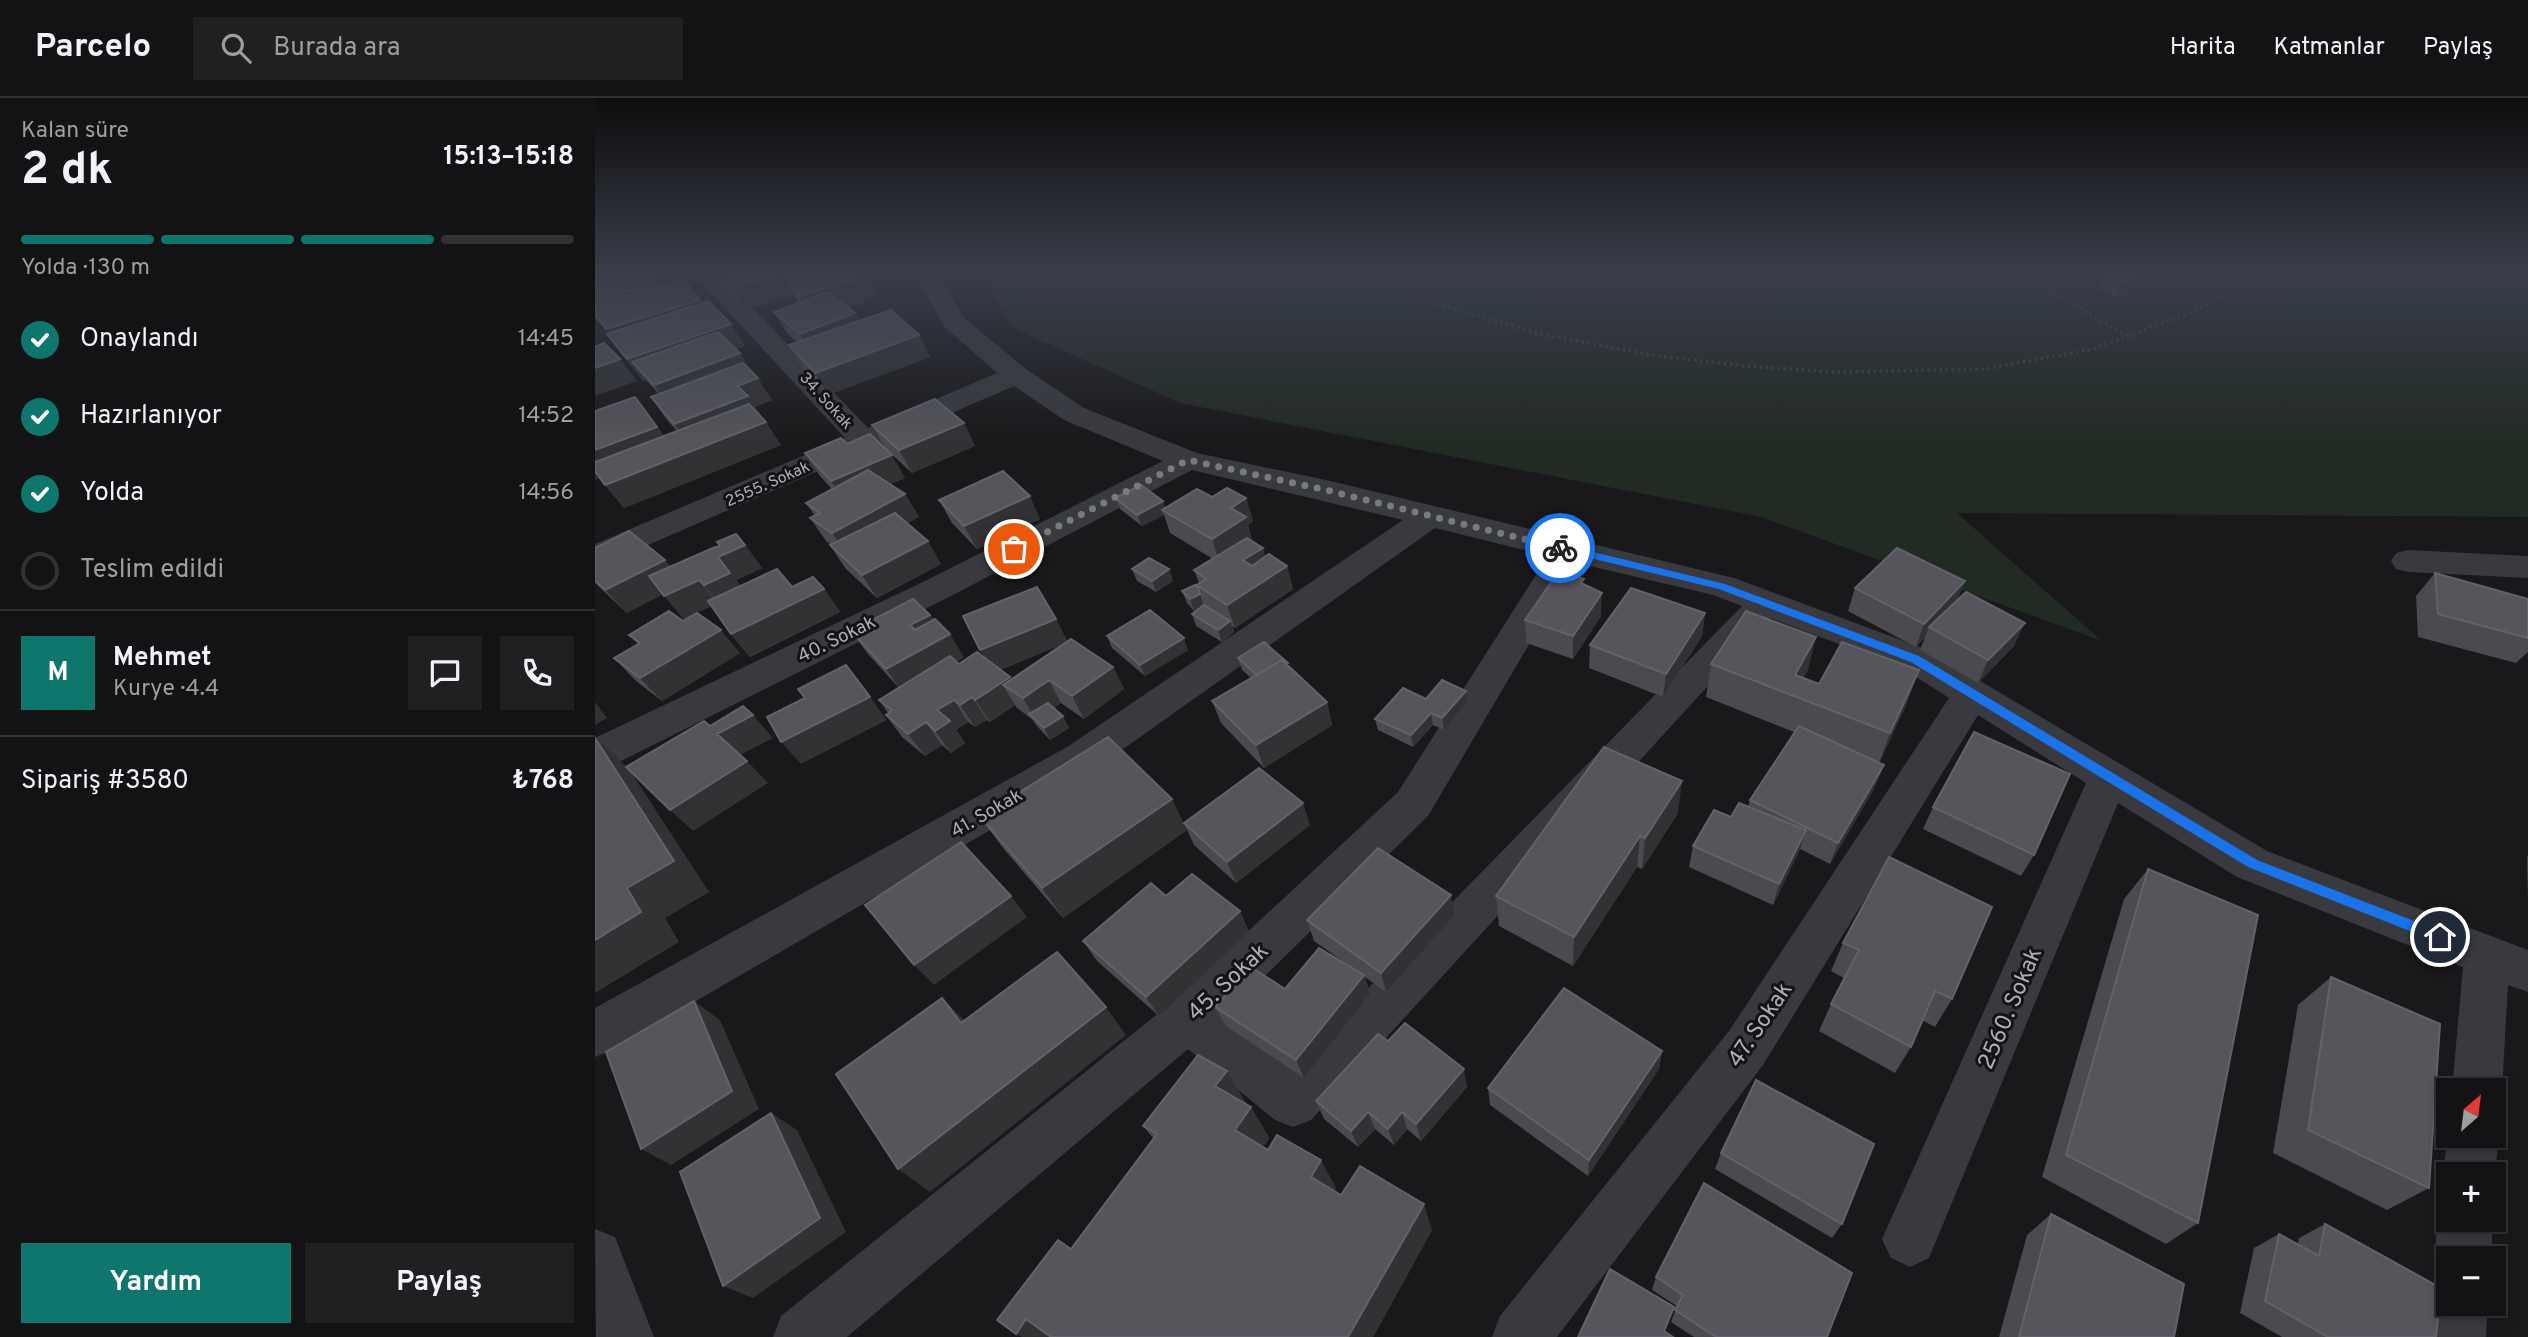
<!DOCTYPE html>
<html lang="tr">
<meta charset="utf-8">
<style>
:root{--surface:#131214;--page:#202022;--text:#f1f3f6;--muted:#9d9ea0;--line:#323234;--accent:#0f766e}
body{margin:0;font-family:Overpass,sans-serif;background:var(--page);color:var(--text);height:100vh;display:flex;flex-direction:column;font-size:26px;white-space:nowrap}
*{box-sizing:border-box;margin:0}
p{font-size:23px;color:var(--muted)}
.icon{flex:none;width:38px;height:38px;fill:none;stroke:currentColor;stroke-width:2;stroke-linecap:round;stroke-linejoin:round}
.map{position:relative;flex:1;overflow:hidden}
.drawer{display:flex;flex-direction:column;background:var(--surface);width:595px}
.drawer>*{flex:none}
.needle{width:46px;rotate:28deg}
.tools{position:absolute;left:1841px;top:980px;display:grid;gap:14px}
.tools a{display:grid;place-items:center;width:70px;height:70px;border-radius:0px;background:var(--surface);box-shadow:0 4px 10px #0003,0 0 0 2px var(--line);font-size:35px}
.pin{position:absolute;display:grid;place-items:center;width:60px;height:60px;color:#fff;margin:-30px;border:4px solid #fff;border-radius:50%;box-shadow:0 2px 7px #0007}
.courier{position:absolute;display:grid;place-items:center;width:70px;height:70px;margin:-35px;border:5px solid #1a73e8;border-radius:50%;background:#fff;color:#222;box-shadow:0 2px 9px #0007}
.overview em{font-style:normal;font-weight:700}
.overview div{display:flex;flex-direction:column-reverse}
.overview{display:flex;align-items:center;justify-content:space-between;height:119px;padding:0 21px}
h1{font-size:46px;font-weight:700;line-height:52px}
.bar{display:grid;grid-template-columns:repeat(4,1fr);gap:10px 7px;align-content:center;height:84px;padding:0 21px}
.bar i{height:9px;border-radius:5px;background:var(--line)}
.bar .on{background:var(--accent)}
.bar p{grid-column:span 4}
.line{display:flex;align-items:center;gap:18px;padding:0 21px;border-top:2px solid var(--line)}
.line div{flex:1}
.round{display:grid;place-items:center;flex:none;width:74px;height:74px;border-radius:0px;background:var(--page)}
ol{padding:0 21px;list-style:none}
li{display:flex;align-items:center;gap:21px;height:77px}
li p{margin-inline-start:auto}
li .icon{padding:7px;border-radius:50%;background:var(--accent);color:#fff;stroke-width:4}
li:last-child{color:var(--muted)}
li i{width:38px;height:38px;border:4px solid var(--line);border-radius:50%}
.button{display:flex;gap:14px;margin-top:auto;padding:14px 21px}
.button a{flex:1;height:80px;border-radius:0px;background:var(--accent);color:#fff;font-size:28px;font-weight:700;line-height:80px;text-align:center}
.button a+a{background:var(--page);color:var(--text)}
header{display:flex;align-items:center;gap:42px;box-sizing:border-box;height:98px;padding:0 35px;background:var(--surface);border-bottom:2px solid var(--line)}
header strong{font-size:33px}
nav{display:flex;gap:38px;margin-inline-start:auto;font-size:24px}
.search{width:490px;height:63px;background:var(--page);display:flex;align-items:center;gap:18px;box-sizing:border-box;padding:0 24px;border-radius:0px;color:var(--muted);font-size:26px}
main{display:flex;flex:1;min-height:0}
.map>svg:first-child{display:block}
.green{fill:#222a24}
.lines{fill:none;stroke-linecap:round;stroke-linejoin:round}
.path{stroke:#3f4146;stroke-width:3.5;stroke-dasharray:2.5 3.5;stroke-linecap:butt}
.minor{fill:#393a3f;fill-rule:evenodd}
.wall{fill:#4a4a4f;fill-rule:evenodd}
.shaded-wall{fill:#323235}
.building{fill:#55555b;stroke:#62636a;stroke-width:2}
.route{fill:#1a73e8}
.done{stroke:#787a82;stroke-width:7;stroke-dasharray:0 12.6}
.labels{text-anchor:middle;stroke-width:6;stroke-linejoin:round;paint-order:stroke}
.far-street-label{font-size:16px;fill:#abaeba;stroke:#141315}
.street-label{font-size:19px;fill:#abaeba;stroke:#141315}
.near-street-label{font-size:23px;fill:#abaeba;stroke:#141315}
</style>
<header>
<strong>Parcelo</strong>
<div class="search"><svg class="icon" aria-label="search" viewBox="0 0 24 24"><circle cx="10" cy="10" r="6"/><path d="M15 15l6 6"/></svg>Burada ara</div>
<nav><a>Harita</a><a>Katmanlar</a><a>Paylaş</a></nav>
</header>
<main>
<section class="drawer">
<div class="overview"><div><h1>2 dk</h1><p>Kalan süre</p></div><em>15:13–15:18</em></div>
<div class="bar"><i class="on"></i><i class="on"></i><i class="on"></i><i></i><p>Yolda · 130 m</p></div>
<ol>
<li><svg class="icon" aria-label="check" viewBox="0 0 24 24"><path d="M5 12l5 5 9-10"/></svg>Onaylandı<p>14:45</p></li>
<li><svg class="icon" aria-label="check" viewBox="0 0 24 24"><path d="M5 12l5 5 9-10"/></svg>Hazırlanıyor<p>14:52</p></li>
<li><svg class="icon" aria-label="check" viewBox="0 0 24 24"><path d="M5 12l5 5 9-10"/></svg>Yolda<p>14:56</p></li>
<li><i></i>Teslim edildi</li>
</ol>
<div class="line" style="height:126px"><b class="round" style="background:var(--accent);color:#fff">M</b><div><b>Mehmet</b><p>Kurye · 4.4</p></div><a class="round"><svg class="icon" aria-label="chat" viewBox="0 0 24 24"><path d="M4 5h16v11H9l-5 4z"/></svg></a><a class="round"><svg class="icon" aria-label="phone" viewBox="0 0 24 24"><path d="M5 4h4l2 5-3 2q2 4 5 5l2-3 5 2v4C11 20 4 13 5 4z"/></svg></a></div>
<div class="line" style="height:91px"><div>Sipariş #3580</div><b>₺768</b></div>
<div class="button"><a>Yardım</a><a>Paylaş</a></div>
</section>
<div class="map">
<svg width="1933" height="1239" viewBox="0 0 1933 1239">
<rect width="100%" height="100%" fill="#19181a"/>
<path class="green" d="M386,172H1933V419L1362,415L1507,543L1166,419L585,305L416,229Z"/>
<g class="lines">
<path class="path" d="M778,172L842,206L946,236L1057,257L1150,268L1240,274L1389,271L1498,251L1591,216L1660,182L1665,172
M1416,172L1533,238"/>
<path class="minor" d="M95,172H121L273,330L402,275L349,228L318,172H342L368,219L431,271L489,310L602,355L731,382L1139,480L1333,552L1672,753L1933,852V894L1913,887L1907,992L1900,1010L1899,992H1857L1868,869L1642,779L1523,705L1334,1160L1315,1169L1296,1160L1287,1141L1491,685L1383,617L1168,967L962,1239H897L905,1218L1134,933L1354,600L1307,570L1175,520L716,1022L698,1029L680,1022L593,951L252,1239H178L186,1218L576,905L803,694L953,458L840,430L500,671L17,952L0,959V910L472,649L808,422L597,372L356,498L14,669L0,673V640L332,482L568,363L469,322L419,288L0,470V446L250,340ZM982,465L1118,497L1147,508L695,970L628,919L833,718Z
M1813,452L1933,458V480L1813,474L1801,471L1796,463L1801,455Z
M1899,1026L1904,1038L1899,1083V1076H1853V1088L1848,1076L1853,1035V1038H1899Z
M1853,1102V1122H1898L1896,1160H1853V1182L1848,1180C1838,1155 1838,1124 1853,1102Z
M0,1131L20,1139L59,1239H1Z
M1853,1182V1206H1893L1891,1239H1833L1836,1206L1845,1186Z"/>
</g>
<path class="wall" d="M0,172H77L84,182L105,202L150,248L141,251L177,302L160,309L186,347L29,410L10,387L40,299L69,338L82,333L72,322L56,299L64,296L51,282L48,283L12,236L14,235L8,228L0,220Z
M139,172H270L273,174L284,196L269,201L270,204L252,210L264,223L324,237L335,259L233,297L207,269L194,247L202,244L192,235L179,214L204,205L199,197L150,212L142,202L129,181L141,177Z
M1507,179L1541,188L1520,198L1503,190Z
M369,325L380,348L317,375L290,350L277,327Z
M252,346L310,380L295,386L310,396L324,419L312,425L346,466L282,500L250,470L235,447H236L231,443L215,420L220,418L211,405L237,391L225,378L210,355Z
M617,399L651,400L658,423L653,427L657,442L656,443L668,450L670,459L692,468L698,491L640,530L637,528L639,534L627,544L601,528L597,516L606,509L599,513L592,505L587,493L603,490L602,487L604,485L599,472L618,461L575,435L569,417L547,428L525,411L520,400L571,410Z
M344,402L445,421L382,451L357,425Z
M150,447L167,470L141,482L145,488L229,491L245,514L155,559L136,536L116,508L89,521L68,496L32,515L0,485V450L75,468Z
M537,471H574L578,483L561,494L542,483Z
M1840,475L1933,501V554L1921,565L1823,539L1821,498Z
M988,486L1006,518L978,561L931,545L930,522Z
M1260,490L1363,501L1419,548L1383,585L1325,552L1330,539L1321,549L1253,513Z
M1110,515L1107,538L1068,599L994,570L995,547Z
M335,517L369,559L361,564L364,566L390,560L461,521L472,544L518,569L529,591L489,621L466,605L459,610L474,630L455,642L441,627L437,621L422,610L420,607L395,624L392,622L380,629L373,624L361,632L370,645L356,655L347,647L330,658L307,639L291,617L293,615L284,602L304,590L273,556L256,533ZM470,545L416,582L405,572Z
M88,523L145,555L67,603L41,583L19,560L43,546L34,537Z
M512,538L593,552L550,578L517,550Z
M643,560L693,565V568L732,604L737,627L669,670L626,625L617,603L656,580L647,572Z
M1116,566L1213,572L1208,580L1224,586L1312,605L1284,665L1280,689L1235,766L1205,751L1178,807L1094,769L1098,748L1136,719L1153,709L1155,702L1199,634L1111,599Z
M871,593L872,604L849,632L838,627L818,649L783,632L780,621L831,601Z
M1338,709L1439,757L1426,778L1328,731Z
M1083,715L1047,771L1042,769L978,868L904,828L901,798Z
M385,719L592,732L468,820L408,750Z
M589,725L715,727L641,785L599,747Z
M1933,758V805L1932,759Z
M1553,771L1603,1125L1571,1146L1447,1079L1529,801Z
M571,798L645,813L654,834L564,918L502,863L488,843Z
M859,818L791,894L770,879L775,896L709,980L631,928L620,909L690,891L756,869L719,843L712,822Z
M1248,845L1357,901L1340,929L1327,922L1316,949L1300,975L1224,933L1236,906L1249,880L1236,873Z
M1736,879L1834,1090L1792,1112L1678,1055L1703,907Z
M793,943L872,989L826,1043L812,1031L799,1047L780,1031L763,1049L729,1021L721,1003Z
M1067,953L1064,971L993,1078L895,1007L893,990Z
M651,1005L656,1009L674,1040L668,1049L741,1090L739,1093L746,1097L837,1132L778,1239H427L476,1151L559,1041L548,1028Z
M1126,1055L1247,1126L1237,1140L1120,1071Z
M1456,1116L1579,1239H1404L1432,1137Z
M1730,1126L1841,1239H1687L1645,1215L1659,1150L1684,1136L1703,1146L1704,1140Z
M1061,1179L1232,1239H1099L1076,1224L1082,1208L1057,1192Z"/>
<path class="shaded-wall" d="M0,172H49L0,194Z
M65,172H77L89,190L0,216V204L54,176Z
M197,172H225L201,188L191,178L202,196L195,189L199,197L150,212L137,191Z
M273,174L284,196L269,201L270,204L216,219L204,198Z
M1545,177L1541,188L1520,198L1525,187Z
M105,202L119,223L28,253L11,231Z
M260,215L272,237L218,258L205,236Z
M136,226L150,248L54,281L37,264L51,282L48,283L32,261Z
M324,237L335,259L233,297L220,275Z
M145,255L159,277L75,309L59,287Z
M25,261L42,283L0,298V270Z
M163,280L177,302L160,309L167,320L96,348L79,326L142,288Z
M171,324L186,347L29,410L10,387Z
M369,325L380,348L317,375L304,352Z
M62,329L79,352L0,382V352Z
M297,357L310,380L251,406L236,383Z
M310,396L324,419L253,458L237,435Z
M435,398L445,421L382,451L369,428Z
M651,400L658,423L653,427L657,442L624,464L617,441L636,410Z
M568,403L573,415L567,412L569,417L547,428L542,417Z
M333,443L346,466L282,500L267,477Z
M150,447L167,470L141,482L153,498L128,510L109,487L123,459Z
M668,450L674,473L655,485L648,462Z
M70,462L89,485L32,515L10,492Z
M692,468L698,491L640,530L632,507Z
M574,471L578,483L561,494L557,483Z
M104,482L123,505L89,521L69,498Z
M1370,483L1361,506L1334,529L1330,539L1321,549L1329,526Z
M229,491L245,514L155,559L136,536Z
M1007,495L1006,518L978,561V538Z
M605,496L609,508L599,513L595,501Z
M1110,515L1107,538L1068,599L1071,576Z
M335,517L349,540L355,536L369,559L307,594L291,571L315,527Z
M461,521L473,544L399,575L385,552Z
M635,523L639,534L627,544L623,532Z
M1430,525L1419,548L1383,585L1393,562Z
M126,532L145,555L67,603L45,580Z
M1221,539L1213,572L1198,598L1200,577Z
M589,540L593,552L550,578L545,567Z
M251,567L292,622L206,666L186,644Z
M518,569L529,591L489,621L477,598Z
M1324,572L1312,605L1283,668L1295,635Z
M415,579L426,599L408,587L420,607L395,624L380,602Z
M454,582L466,605L441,623L428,600Z
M871,593L872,604L849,632L847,620Z
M377,599L392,622L380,629L365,607Z
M359,602L373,624L361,632L370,645L356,655L340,633L342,612Z
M0,604L12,620L0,627Z
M732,604L737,627L669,670L661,647Z
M836,615L838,627L818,649L816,637Z
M158,617L178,640L143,658L122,636Z
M468,618L474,630L455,642L449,630Z
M331,624L347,647L330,658L313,636Z
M0,639L34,671L114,794L70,820L84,844L0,895Z
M152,663L173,685L98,733L75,712Z
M1289,667L1280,689L1235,766L1243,745Z
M1087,683L1083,715L1047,771L1050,740Z
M577,701L592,732L468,820L447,790Z
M708,705L715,727L641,785L632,764Z
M1211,732L1204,754L1178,807L1184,786Z
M1045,738L1042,769L978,868L979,839Z
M856,797L859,818L791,894L786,875Z
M416,798L432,819L339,887L319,867Z
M645,813L654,834L564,918L551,899Z
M769,877L775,896L709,980L701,962Z
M347,900L374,927L366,925Z
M99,903L125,922L164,1011L76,1067L46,1051Z
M511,909L531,937L335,1094L303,1071Z
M1067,953L1064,971L993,1078L994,1062Z
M869,971L872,989L826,1043L821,1026Z
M632,973L651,1005L640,1019L620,988Z
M656,1009L674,1040L660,1062L640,1032Z
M773,1014L780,1031L763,1049L756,1033Z
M807,1014L812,1031L799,1047L793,1031Z
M176,1015L202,1032L251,1134L158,1200L128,1188Z
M726,1062L741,1090L731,1107L716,1079Z
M829,1106L837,1132L778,1239H753Z
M431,1221L461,1239H427L421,1236Z"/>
<path class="building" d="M0,172H13L0,176Z
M24,172H65L54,176L63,184L0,204V180Z
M140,172H197L137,191L129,181L144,176Z
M210,172H270L273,174L256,180L259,183L204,198L195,189L201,188L191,178Z
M1522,172H1534L1545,177L1525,187L1507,179Z
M87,181L105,202L11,231L0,216V207Z
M233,194L260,215L205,236L179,214Z
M113,203L136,226L32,261L12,236Z
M296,212L324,237L220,275L194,247Z
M123,234L145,255L59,287L37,264Z
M9,245L25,261L0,270V249Z
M148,265L163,280L142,288L153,298L79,326L56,299Z
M40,299L62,329L0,352V313Z
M340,301L369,325L304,352L277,327Z
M154,306L171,324L10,387L0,373V364Z
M275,336L297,357L236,383L210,355L246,340L252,346Z
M273,372L310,396L237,435L215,420L225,415L211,405Z
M408,373L435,398L369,428L344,402Z
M546,387L568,403L542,417L520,400Z
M632,390L651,400L636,410L651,419L617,441L567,412L602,391L617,399Z
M300,415L333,443L267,477L235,447Z
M34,433L70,462L10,492L0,482V450Z
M141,436L150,447L123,459L135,475L109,487L104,482L69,498L54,478L118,450L125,448L122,444Z
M652,440L668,450L648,462L657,468L674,456L692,468L632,507L602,487L611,481L599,472Z
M1302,450L1370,483L1329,526L1260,490Z
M554,460L574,471L557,483L537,471Z
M182,471L197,489L218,479L229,491L136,536L113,503Z
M964,473L989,481L986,485L1007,495L978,538L930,522Z
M1840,475L1933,501V540L1843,516Z
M600,487L603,490L605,496L595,501L587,493Z
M442,489L461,521L385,552L368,518Z
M1036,490L1110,515L1071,576L995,547Z
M1371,494L1430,525L1393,562L1334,529Z
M318,501L335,517L315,527L320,532L340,521L355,536L291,571L256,533Z
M609,507L635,523L623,532L597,516Z
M555,512L589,540L545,567L512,538Z
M74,513L88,523L102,515L126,532L45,580L19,560L45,545L34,537Z
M1151,513L1221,539L1200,577L1224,586L1247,544L1324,572L1295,635L1116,566Z
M476,541L518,569L477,598L454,582L428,600L408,587Z
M669,544L693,565L691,566L687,562L662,577L643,560Z
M382,554L415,579L380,602L377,599L365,607L359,602L342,612L355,623L340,633L331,624L313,636L291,617L297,612L284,602L355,558L364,566Z
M687,562L732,604L661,647L617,603Z
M251,567L275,599L186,644L172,619L210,600L203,591Z
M847,582L871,593L847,620L836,615L816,637L780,621L808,590L831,601Z
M453,605L468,618L449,630L434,616Z
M148,608L158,617L122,636L152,663L75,712L31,669L109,623L115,628Z
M1204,628L1289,667L1243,745L1155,702Z
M1379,634L1475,676L1439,757L1338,709Z
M513,639L577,701L447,790L385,719Z
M0,640L79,763L32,790L46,814L0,842Z
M1009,649L1087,683L1050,740L1045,738L979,839L901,798Z
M664,670L708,705L632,764L589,725Z
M1144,705L1211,732L1184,786L1098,748L1119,712L1136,719Z
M366,744L416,798L319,867L270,807Z
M783,750L856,797L786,875L712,822Z
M1294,759L1397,809L1357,901L1340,893L1316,949L1236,906L1264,852L1248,845Z
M1553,771L1663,817L1603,1125L1471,1057Z
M597,776L645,813L551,899L488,843L556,785L571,798Z
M724,850L769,877L701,962L620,909L656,869L690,891Z
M462,854L511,909L303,1071L241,976L347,900L366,925Z
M1736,879L1845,926L1834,1090L1713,1032Z
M969,890L1067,953L994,1062L893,990Z
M99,903L137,993L46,1051L11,954Z
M810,925L869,971L821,1026L807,1014L793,1031L773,1014L756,1033L721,1003L783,936L793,943Z
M603,957L632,973L620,988L656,1009L640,1032L673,1052L682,1037L726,1062L716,1079L746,1097L765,1068L829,1106L753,1239H456L431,1221L421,1236L402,1222L463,1142L476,1151L562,1036L548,1028Z
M1161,982L1279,1046L1247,1126L1126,1055Z
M176,1015L225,1120L128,1188L85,1074Z
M1109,1085L1257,1175L1232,1239H1121L1080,1212L1088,1197L1061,1179Z
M1456,1116L1589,1186L1579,1239H1424Z
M1730,1126L1846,1190L1841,1239H1733L1670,1203L1684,1136L1724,1158Z
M1015,1171L1079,1209L1069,1233L1078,1239H983Z"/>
<linearGradient id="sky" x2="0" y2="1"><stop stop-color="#0e0d0e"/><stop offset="0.5" stop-color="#383d49"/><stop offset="1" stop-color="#383d49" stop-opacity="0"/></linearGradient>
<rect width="1933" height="346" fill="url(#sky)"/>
<path class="route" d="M965,446L1130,486L1324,558L1662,762L1850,835L1852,839L1845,845L1653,769L1316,564L1124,491L962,452V447Z"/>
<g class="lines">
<path class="done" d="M419,451L593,362L731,392L965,450"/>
</g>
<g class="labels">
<g class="far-street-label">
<text transform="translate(232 302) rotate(48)" y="6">34. Sokak</text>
<text transform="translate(172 385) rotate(-24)" y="6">2555. Sokak</text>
</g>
<g class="street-label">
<text transform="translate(241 540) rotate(-26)" y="7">40. Sokak</text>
<text transform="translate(391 714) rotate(-30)" y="7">41. Sokak</text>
</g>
<g class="near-street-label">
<text transform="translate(632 883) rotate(-43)" y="8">45. Sokak</text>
<text transform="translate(1414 910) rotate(-67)" y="8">2560. Sokak</text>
<text transform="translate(1164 926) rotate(-56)" y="8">47. Sokak</text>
</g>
</g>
</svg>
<div class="tools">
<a><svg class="needle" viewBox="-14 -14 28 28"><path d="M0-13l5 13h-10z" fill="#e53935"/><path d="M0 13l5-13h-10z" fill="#9d9ea0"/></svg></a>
<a>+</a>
<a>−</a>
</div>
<div class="pin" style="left:419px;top:451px;background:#ea580c"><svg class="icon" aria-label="bag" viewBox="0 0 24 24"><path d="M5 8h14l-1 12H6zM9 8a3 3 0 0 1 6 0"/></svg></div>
<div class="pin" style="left:1845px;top:839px;background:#1f2937"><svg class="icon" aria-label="home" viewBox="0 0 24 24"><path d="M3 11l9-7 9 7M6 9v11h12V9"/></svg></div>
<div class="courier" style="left:965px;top:450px"><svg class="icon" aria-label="bike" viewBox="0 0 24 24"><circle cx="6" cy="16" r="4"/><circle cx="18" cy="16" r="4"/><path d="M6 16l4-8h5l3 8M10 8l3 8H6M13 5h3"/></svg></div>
</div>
</main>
